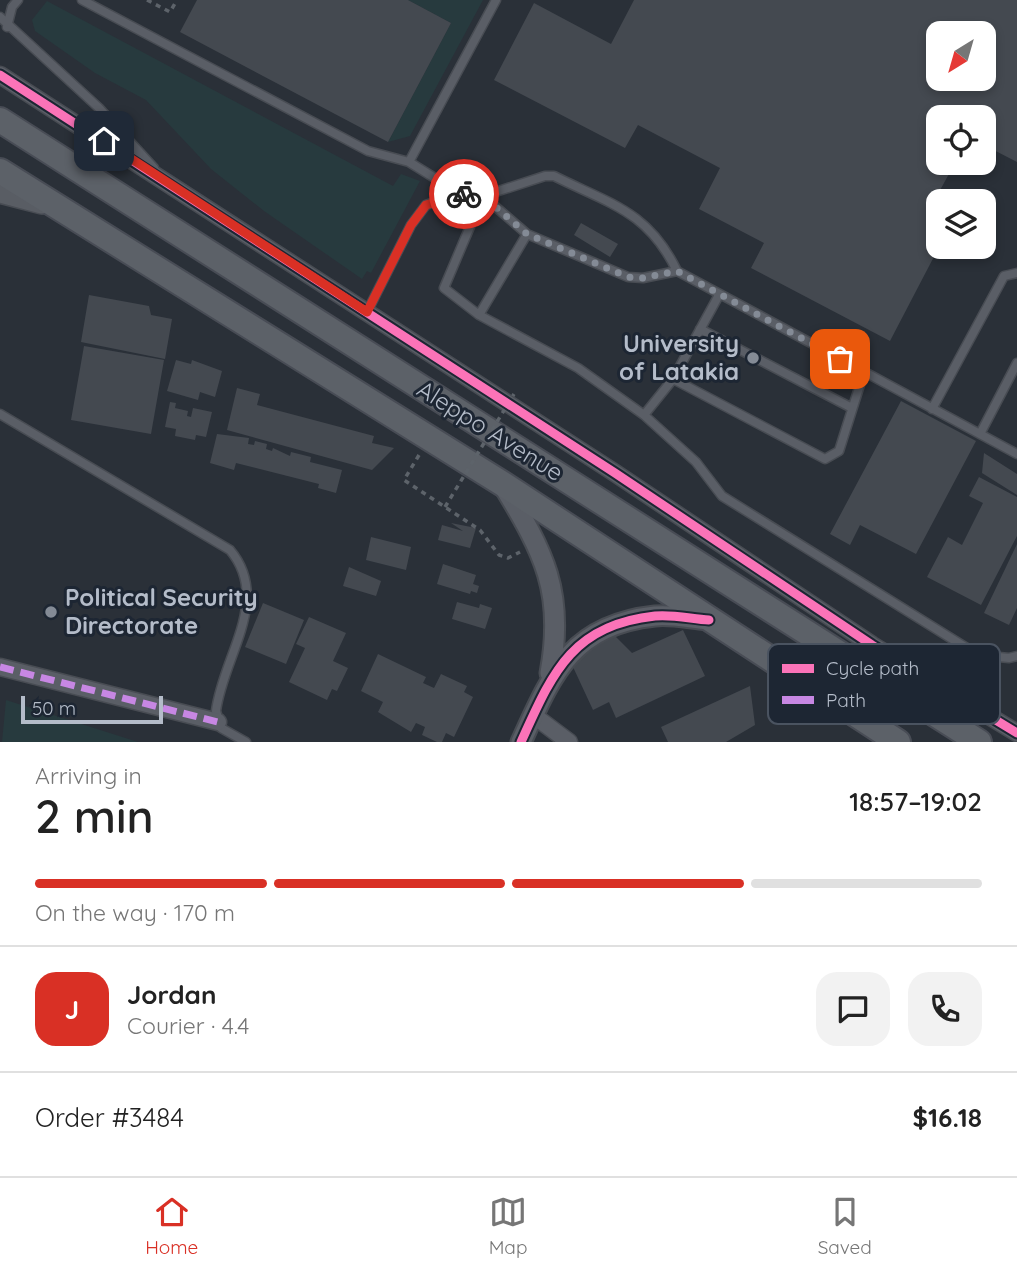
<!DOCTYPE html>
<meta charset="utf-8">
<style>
:root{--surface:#fff;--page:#f2f2f2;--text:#222;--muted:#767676;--line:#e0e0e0;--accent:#d93025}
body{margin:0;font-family:Quicksand,sans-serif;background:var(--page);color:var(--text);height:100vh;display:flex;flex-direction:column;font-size:26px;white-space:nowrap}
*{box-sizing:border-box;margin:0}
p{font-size:23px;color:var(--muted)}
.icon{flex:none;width:38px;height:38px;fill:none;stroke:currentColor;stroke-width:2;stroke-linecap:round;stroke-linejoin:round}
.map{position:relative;height:742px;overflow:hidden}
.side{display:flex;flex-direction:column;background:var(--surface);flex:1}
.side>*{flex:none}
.needle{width:46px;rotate:217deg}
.controls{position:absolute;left:926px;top:21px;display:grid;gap:14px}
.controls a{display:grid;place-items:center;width:70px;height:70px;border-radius:14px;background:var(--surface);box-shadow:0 4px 10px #0003;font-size:35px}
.scale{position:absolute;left:21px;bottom:18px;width:142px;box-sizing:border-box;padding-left:7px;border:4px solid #b4bcc9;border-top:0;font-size:19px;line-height:24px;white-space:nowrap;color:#b4bcc9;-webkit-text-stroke:5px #1d2633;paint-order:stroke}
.pin{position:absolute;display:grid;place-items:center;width:60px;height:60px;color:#fff;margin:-30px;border-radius:14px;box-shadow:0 4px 10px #0006}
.courier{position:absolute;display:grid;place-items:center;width:70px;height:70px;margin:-35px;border:5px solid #d93025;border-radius:50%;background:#fff;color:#222;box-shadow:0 2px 9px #0007}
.summary em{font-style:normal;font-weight:600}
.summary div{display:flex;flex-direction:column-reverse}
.summary{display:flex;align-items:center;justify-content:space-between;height:119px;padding:0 35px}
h1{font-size:46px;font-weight:600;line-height:52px}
.bar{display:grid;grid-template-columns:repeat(4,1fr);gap:10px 7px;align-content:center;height:84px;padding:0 35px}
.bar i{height:9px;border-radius:5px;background:var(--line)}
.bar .selected{background:var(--accent)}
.bar p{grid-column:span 4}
.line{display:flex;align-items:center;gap:18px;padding:0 35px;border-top:2px solid var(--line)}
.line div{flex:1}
.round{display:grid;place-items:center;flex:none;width:74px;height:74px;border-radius:21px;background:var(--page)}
.dock{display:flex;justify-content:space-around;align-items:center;height:98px;border-top:2px solid var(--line);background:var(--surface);font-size:19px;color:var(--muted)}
.dock a{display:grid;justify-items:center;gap:4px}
.dock .selected{color:var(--accent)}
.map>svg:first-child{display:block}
.green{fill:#273a3e}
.building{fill:#444950;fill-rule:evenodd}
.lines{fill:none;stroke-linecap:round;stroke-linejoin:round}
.service-casing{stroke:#484c53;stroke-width:11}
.minor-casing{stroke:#484c53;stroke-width:19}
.tertiary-casing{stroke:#484c53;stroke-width:23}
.secondary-casing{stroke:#484c53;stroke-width:24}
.primary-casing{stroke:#484c55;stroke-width:28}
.path{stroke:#5d636a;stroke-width:3.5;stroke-dasharray:5 5;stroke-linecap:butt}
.service{stroke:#5a5e66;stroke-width:8}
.minor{stroke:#5a5e66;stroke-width:16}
.tertiary{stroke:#5a5e66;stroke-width:19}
.secondary{stroke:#595d64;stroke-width:21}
.primary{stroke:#5c6168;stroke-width:24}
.path-bridge{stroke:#5d636a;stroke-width:3.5;stroke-dasharray:5 5;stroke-linecap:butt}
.quiet{stroke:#c787e3;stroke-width:7;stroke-dasharray:14 7;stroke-linecap:butt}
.cycleway-casing{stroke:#1d2633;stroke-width:13}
.cycleway{stroke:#fb73b8;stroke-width:9}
.done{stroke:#848b96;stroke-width:7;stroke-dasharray:0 12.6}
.route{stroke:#d93025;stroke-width:9}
.poi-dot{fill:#848b96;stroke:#1d2633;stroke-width:2.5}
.labels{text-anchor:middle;stroke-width:6;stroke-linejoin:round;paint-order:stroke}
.poi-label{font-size:24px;font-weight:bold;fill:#b4bcc9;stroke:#1d2633;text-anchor:end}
.street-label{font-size:24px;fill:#b4bcc9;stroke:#1d2633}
.key{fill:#1d2633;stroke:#4a5360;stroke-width:2}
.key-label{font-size:19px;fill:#b4bcc9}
</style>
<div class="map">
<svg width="1017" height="742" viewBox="0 0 1017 742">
<rect width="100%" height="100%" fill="#2a3038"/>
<path class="green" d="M408,0H483L410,136L388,142L451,23Z
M47,1L393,186L401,174L420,181L371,273L367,271L362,279L264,211L211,169L146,100L95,73L35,31L32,20Z
M6,700L138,742H2Z"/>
<path class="building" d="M197,0H408L451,23L388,142L180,32Z
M634,0H1017V162L984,145V117H938V163H955L939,192L956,201H938L939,247L890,341L751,268L764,243L699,209L720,168L638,125L625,148L494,80L534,3L611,44ZM938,33H984V79H938Z
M581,223L618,244L610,257L574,235Z
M89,295L149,306L151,315L172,319L165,359L81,342Z
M84,346L164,360L151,434L71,420Z
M176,360L191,364L192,360L222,371L215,397L200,392L198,400L167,391Z
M237,388L260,394L257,405L374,436L372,443L394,448L372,470L227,430Z
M901,401L976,441L916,554L860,525L850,545L830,534Z
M170,402L176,403L175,408L188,411L187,416L191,417L193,408L212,412L206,437L196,435L195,440L175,436L176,429L165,427Z
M217,434L249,438L248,444L254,445L255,441L267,444L266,449L272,451L273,448L290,456L291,452L311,457L310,462L342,470L336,493L318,488L319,484L236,463L234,470L210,463Z
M984,453L1017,474V495L982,473Z
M979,477L1017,497V536L981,605L927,577L948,537L962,545L983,503L969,496Z
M451,523L476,528L470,548L438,540L442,525L463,531Z
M371,537L411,547L406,570L366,560Z
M1017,544V608L1009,625L984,613Z
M443,564L476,575L473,584L479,586L477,593L471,591L470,594L437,584Z
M349,567L381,581L376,596L343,586Z
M457,602L479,608L480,604L492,608L485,629L452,619Z
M263,603L304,620L286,664L245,647Z
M309,617L346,633L333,661L348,668L337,691L332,689L327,700L289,682L305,648L296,644Z
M606,627L632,653L683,630L705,676L616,718L609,702L593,710L567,654Z
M378,654L426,677L423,683L434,688L441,674L467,686L464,692L473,697L454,737L446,733L442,742H437L422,735L425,727L416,723L411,732L378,712L383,702L361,691Z
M750,686L755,725L726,742H668L661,727Z"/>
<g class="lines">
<g class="service-casing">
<path id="service" d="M82,0L368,151L409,162L459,193L483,196L527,234L628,277L643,278L677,271L1017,454
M0,17L99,108L154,168
M7,27L12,7L18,0
M409,162L496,0
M527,234L479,315L578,368L644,415L673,379L719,295
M367,312L411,225L426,205L459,193
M479,315L444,288L483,196L545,176H554C610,204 648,211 677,271
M700,329L852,408
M673,379L825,459L839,451L864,372
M932,409L1004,276L1017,273
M0,414L230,550C272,600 223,656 216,711L221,728L246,742
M644,415L696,462L722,496L978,655L1009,658L1017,656
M980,434L1017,363"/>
</g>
<g class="minor-casing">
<path id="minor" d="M0,75L615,473L872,645L1017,733
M0,667L218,722
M533,715L569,742"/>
</g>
<g class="tertiary-casing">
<path id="tertiary" d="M503,485C544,553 565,592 550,673
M521,742C552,674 571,625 655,616C672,614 692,619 709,620"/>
</g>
<g class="secondary-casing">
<path id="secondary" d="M0,192L42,203"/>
</g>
<g class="primary-casing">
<path id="primary" d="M0,120L979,742
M0,171L503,484L898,742"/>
</g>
<path class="path" d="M147,0L170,12L177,0
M419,455L404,480L480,530L499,555L508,558L520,552"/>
<use href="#service" class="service"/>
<use href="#minor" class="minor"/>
<use href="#tertiary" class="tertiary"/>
<use href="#secondary" class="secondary"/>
<use href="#primary" class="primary"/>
<path class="path-bridge" d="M445,507L514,394"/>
<path class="quiet" d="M0,667L218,722"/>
<g class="cycleway-casing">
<path id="cycleway" d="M0,75L615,473L872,645L1017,733
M521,742C552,674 571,625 655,616C672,614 692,619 709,620"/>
</g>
<use href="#cycleway" class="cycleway"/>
</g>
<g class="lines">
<path class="done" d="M464,194L483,196L527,234L628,277L643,278L677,271L840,359"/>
<path class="route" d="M104,141L367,312L411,225L426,205L464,194"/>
</g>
<g class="poi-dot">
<circle cx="753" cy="358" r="7"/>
<circle cx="51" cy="612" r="7"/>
</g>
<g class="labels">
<g class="poi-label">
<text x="739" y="352">University<tspan x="739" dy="28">of Latakia</tspan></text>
<text x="65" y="606" text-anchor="start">Political Security<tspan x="65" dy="28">Directorate</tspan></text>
</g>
<g class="street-label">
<text transform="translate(490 431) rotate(32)" y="8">Aleppo Avenue</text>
</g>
</g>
<rect x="768" y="644" width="232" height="80" rx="10" class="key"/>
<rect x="782" y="664" width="32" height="9" fill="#fb73b8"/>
<rect x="782" y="696" width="32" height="8" fill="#c787e3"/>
<g class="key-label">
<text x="826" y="675">Cycle path</text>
<text x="826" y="707">Path</text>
</g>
</svg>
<div class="controls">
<a><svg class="needle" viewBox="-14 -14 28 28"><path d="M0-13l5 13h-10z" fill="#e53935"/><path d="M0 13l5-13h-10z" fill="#767676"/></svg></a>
<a><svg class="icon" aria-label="locate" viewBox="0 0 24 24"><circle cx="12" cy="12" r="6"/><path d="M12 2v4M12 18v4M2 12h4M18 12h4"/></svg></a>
<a><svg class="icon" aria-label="layers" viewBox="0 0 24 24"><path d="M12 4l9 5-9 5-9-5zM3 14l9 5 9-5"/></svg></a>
</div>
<div class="scale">50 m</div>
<div class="pin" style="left:840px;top:359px;background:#ea580c"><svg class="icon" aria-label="bag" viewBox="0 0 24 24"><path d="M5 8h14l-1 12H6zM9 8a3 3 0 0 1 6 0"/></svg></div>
<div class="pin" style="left:104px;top:141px;background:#1f2937"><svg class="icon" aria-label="home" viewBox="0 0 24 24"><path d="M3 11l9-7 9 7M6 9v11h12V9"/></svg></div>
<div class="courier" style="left:464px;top:194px"><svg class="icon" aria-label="bike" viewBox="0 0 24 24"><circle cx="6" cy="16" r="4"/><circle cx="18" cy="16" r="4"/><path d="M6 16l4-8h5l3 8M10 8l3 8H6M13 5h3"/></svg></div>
</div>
<section class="side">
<div class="summary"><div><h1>2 min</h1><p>Arriving in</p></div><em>18:57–19:02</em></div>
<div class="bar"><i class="selected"></i><i class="selected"></i><i class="selected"></i><i></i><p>On the way · 170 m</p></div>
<div class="line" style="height:126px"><b class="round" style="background:var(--accent);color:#fff">J</b><div><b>Jordan</b><p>Courier · 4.4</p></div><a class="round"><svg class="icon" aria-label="chat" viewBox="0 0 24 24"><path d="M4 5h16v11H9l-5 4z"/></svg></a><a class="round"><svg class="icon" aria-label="phone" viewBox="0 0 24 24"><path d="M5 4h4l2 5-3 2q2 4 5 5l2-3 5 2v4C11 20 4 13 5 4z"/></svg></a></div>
<div class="line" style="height:91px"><div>Order #3484</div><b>$16.18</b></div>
</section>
<nav class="dock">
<a class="selected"><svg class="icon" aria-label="home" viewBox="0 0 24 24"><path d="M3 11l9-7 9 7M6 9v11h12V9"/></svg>Home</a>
<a><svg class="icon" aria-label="map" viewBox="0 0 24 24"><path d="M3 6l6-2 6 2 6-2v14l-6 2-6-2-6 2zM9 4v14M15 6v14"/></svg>Map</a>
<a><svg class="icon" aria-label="saved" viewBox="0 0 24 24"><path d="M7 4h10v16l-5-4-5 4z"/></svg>Saved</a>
</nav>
